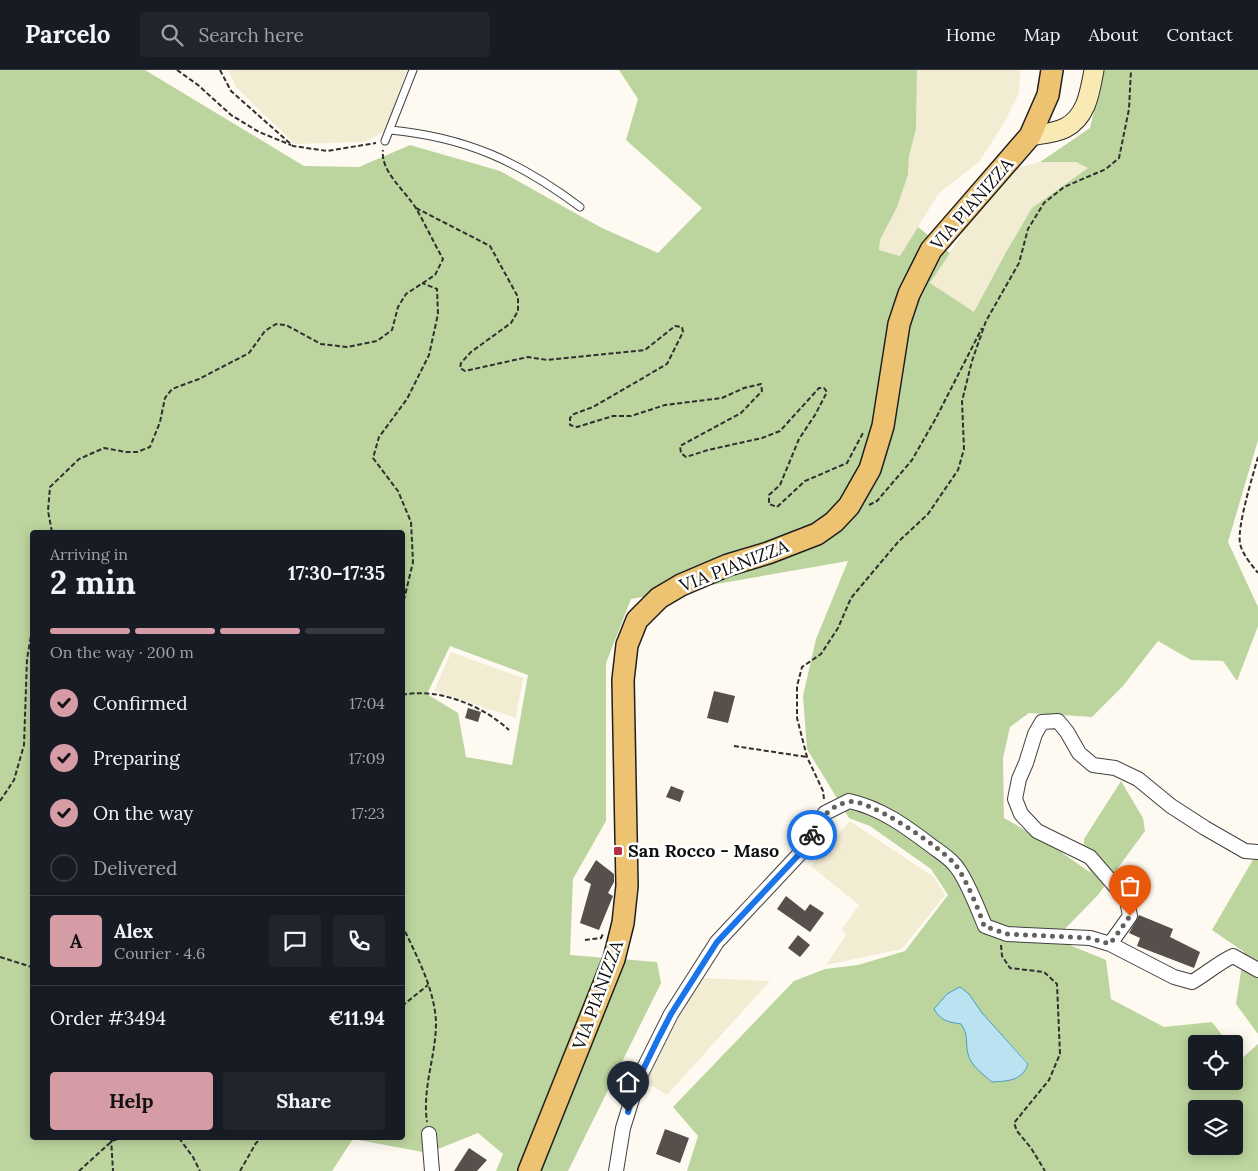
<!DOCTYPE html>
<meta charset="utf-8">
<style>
:root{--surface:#171b24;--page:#20242c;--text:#f1f3f6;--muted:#9ea1a6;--line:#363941;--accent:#d69ca6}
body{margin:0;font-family:Lora,serif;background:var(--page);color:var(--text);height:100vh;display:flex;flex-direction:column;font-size:19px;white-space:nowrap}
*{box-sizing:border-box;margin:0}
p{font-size:16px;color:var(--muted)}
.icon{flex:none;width:28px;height:28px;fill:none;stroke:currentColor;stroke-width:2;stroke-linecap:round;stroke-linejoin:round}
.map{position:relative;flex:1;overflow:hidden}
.panel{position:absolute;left:30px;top:460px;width:375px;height:610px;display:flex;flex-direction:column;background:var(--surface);border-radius:5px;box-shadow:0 2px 12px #0003}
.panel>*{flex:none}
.controls{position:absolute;left:1188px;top:965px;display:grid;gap:10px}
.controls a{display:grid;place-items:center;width:55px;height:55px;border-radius:5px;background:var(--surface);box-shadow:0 2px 12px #0003;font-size:25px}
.pin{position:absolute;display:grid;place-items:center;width:42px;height:42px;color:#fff;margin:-51px -21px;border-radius:50% 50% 50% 0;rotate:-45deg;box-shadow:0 0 5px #0007}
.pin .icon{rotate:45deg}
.courier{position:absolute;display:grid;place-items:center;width:50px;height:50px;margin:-25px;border:4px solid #1a73e8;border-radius:50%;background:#fff;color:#222;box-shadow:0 1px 6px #0007}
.overview em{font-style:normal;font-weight:800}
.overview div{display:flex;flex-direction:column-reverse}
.overview{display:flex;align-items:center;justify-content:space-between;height:85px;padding:0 20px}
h1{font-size:32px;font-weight:800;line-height:38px}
.bar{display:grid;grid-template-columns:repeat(4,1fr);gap:8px 5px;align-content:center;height:60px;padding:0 20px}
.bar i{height:6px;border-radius:4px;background:var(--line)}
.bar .on{background:var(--accent)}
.bar p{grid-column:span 4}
.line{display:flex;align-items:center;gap:12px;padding:0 20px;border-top:1px solid var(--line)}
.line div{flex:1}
.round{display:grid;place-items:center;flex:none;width:52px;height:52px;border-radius:5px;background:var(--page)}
ol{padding:0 20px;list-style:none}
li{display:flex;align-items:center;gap:15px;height:55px}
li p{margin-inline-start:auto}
li .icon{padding:5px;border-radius:50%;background:var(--accent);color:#111;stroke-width:4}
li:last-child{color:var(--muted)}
li i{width:28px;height:28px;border:2px solid var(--line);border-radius:50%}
.primary-button{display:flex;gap:10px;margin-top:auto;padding:10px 20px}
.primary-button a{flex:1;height:58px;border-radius:5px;background:var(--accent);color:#111;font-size:20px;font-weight:800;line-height:58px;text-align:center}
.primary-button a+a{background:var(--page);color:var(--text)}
header{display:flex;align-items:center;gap:30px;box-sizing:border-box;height:70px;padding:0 25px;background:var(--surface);border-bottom:1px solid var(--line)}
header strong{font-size:24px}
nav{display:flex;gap:28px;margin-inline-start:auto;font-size:18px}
.search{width:350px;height:45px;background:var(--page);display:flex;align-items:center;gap:12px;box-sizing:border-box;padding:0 18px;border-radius:5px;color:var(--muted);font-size:19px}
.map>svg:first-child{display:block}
.farmland{fill:#f2ecd3}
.forest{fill:#bcd59e;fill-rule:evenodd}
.water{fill:#bae2f1;stroke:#479dc2}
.building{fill:#564f4c}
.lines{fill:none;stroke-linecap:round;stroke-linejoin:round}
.lane-casing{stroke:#414141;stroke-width:9}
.street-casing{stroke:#414141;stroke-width:16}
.secondary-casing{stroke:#303030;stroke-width:21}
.primary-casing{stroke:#1f1f1f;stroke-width:24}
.path{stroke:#303030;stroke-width:2;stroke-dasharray:5 2.5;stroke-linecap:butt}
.lane{stroke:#fff;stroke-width:7}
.street{stroke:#fff;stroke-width:14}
.secondary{stroke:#f8eab2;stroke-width:19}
.primary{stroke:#edc372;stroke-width:21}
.done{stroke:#62615d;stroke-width:5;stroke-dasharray:0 9}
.route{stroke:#1a73e8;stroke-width:6}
.poi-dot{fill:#b43144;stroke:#fff;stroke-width:2}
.labels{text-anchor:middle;stroke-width:5;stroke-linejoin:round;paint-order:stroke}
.street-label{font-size:18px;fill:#0e0e0e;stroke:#fff}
.poi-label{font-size:18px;font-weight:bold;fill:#0e0e0e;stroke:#fff;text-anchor:start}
</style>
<header>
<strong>Parcelo</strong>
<div class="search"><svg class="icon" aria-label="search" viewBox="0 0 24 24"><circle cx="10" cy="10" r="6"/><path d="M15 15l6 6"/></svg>Search here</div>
<nav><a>Home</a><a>Map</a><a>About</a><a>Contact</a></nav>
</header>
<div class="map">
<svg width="1258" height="1101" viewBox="0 0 1258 1101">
<rect width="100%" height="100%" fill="#fefaf1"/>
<path class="farmland" d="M228,0H407L386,61L364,72L295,74L236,17Z
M917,0H1020L1019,23L1003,55L979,92L939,123L900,186L879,180L880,170L897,137L908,105L909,86L916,59Z
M1040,92H1076L1089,97L1032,138L1005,184L974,243L930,213L973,147L1017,98Z
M451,582L523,608L516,648L434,621Z
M850,751L934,807L945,825L902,879L826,895L846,865L842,859L859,835L811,796Z
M702,908L770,911L667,1025L647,1013L654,988Z"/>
<path class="forest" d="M0,0H145L304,96L359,97L410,75L500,101L600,157L658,183L702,138L626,70L638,29L619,0H917L916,59L909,86L908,105L897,137L880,170L879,180L900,186L918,157L950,183L930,213L974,242L1005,184L1032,138L1088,98L1076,92H1040L1090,58L1104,0H1258V370L1228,472L1258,537V556L1237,611L1223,591L1191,590L1158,571L1123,616L1092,647L1029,643L1010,657L1003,688L1004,748L1054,777L1091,803L1083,789L1084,769L1121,711L1143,748L1145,761L1098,825L1055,869L1106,890L1111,929L1164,957L1212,952L1229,974H1196V1011H1234V980L1241,989L1258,974V1101H687L698,1066L673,1037L794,911L825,899L858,895L905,881L948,825L931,799L870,756L849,748L807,679L803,626L816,569L848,491L631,529L606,593V751L573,809L570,885L657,892L661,913L568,1101H496L503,1084L478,1063L428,1083L353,1069L332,1101H0ZM32,462H402V1068H32ZM450,576L528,605L512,695L466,687L458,643L427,624ZM969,924L982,943L1028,993L968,984L967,963L961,953C948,952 941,951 934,939ZM1196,1039H1234V1076H1196Z
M1258,781V964L1236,934L1244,882L1212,860Z"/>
<path class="water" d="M960,917L969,924L982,943L1028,994C1022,1011 1008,1011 992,1012C983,1004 971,996 968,984C965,971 969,966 961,954C948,952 941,951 934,939L947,924Z"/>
<path class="building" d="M714,621L735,626L728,653L707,648Z
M468,638L481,642L478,652L465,648Z
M671,716L684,721L680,732L666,727Z
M596,790L614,804V812L608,823L613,826L599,860L580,853L591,814L584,810Z
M786,826L805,841L810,834L824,843L810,862L777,839Z
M1139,845L1173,859L1170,867L1200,882L1194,898L1137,876L1140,868L1129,863Z
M798,865L810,875L800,887L788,878Z
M665,1059L689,1068L680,1093L656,1084Z
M469,1078L487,1090L477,1101H454Z"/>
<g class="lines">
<g class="lane-casing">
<path id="lane" d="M390,60C466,67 520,92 580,137
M385,71L413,0"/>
</g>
<g class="street-casing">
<path id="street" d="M1110,874L1130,846L1127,830L1090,787L1037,761L1021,744L1015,729L1019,709L1026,693L1035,664L1042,652L1058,651L1067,662L1079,683L1093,695L1115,698L1138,709L1171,736L1205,758L1245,781L1258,782
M429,1064L432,1101
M616,1101L623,1058L638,1010L671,944L717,872L806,777L825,743L849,731C881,738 907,757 933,777C940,782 948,787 954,794C965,805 979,841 985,856L1007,864L1090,868L1110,874L1174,907L1192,912C1206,904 1218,893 1233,886L1258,900"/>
</g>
<g class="secondary-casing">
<path id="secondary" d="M1030,66C1041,64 1055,63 1065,58C1087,47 1090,21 1094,0"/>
</g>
<g class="primary-casing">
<path id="primary" d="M529,1101L614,889L623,853L627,816L623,610L627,575L637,550L659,528L681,515L728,495L768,483L817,464L834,452L849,436L870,399L883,356L899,254L909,224L931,180L1030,66L1048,25L1052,0"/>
</g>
<path class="path" d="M177,0L198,15L231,45L259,62L291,75
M220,0L231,21L293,76L327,81L376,73
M416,138L490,176L518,227V241L511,253L471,282L461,293L460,298L465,301L528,287L547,290L645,280L675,256L682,257L683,262L667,294L593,337L574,344L570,348V355L577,357L613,346H631L665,335L722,328L744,318L761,314L762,321L741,343L680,376L681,383L686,387L708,380L762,368L780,361L819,318H824L827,322L815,345L799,369L780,415L769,425V434L777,437L805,411L847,393L864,361
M1258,387C1253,405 1237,456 1240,473C1242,484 1251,494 1258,503
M869,435L877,431L912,390L936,348L982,258
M52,462L48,441L50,417L79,389L104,378L126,382H137L150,377L160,352L165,328L172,319L199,309L249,283L265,261L276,254L286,255L321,274L347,277L377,271L392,260L398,237L406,224L435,205L443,189C434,173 426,156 417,140C407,122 380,102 383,80
M402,538L413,492L411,452L398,421L373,388L379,367L407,329L429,285L438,244L437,219L422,213
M402,569L404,583L402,602
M402,625C438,617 483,636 509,660
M734,676L807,687
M824,729L823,721L807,687L797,648V616L802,597L821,584L838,558L851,528L898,472L928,444L958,400L964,379L962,331L972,291L986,251L1019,193L1028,159L1044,133L1064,117L1106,99L1119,88L1129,39L1131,0
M0,731L14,710L24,675L27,589L32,560
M402,855C416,885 435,919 436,953C436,986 422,1018 427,1052
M585,870L601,868L603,864
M1001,875L1002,886L1010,898L1044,902L1057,914L1060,984L1049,1010L1014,1053L1017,1061L1031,1078L1045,1101
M0,887L32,897
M402,936L428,915
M111,1068L113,1101
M179,1068L193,1087L200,1101
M79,1101L112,1071L121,1068
M240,1101L256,1073L262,1068"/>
<use href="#lane" class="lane"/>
<use href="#street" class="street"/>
<use href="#secondary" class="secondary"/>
<use href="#primary" class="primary"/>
</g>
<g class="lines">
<path class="done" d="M812,765C821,749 828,737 847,732C867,726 941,778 955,794C964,805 980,842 984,856L1007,864L1090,868L1110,874L1130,846"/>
<path class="route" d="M628,1042L638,1010L658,969L671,944L717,872L806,777L812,765"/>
</g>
<rect class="poi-dot" x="613" y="776" width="10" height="10" rx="2.5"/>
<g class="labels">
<g class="street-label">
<text transform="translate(972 134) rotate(-49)" y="6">VIA PIANIZZA</text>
<text transform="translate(734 496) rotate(-21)" y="6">VIA PIANIZZA</text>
<text transform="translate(598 925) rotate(-70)" y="6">VIA PIANIZZA</text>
</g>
<g class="poi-label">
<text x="628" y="787">San Rocco - Maso</text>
</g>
</g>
</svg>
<div class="controls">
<a><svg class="icon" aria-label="locate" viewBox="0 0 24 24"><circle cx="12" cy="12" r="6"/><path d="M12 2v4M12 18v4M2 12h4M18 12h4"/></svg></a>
<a><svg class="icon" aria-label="layers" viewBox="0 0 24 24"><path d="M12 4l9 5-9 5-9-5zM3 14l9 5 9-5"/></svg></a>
</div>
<div class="pin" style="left:1130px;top:846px;background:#ea580c"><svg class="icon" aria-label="bag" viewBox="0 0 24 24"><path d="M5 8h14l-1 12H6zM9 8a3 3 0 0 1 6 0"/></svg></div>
<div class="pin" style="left:628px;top:1042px;background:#1f2937"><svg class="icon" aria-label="home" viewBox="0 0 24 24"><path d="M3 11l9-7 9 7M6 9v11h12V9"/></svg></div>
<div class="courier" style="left:812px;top:765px"><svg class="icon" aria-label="bike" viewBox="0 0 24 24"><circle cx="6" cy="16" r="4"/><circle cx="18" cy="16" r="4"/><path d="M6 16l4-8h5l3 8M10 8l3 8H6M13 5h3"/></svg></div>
<section class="panel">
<div class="overview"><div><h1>2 min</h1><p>Arriving in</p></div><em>17:30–17:35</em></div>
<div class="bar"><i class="on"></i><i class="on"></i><i class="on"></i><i></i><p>On the way · 200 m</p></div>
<ol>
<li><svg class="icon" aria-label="check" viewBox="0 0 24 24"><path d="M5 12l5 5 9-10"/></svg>Confirmed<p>17:04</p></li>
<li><svg class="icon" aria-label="check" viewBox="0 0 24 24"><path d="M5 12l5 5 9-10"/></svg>Preparing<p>17:09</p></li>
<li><svg class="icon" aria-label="check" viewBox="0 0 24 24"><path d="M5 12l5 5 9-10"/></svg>On the way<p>17:23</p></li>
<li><i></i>Delivered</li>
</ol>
<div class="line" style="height:90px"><b class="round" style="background:var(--accent);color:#111">A</b><div><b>Alex</b><p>Courier · 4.6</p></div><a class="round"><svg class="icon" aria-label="chat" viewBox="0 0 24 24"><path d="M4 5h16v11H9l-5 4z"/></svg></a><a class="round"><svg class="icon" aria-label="phone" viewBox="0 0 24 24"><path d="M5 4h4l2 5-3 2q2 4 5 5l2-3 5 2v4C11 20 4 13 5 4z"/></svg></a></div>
<div class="line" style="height:65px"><div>Order #3494</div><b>€11.94</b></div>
<div class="primary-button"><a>Help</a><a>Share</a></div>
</section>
</div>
